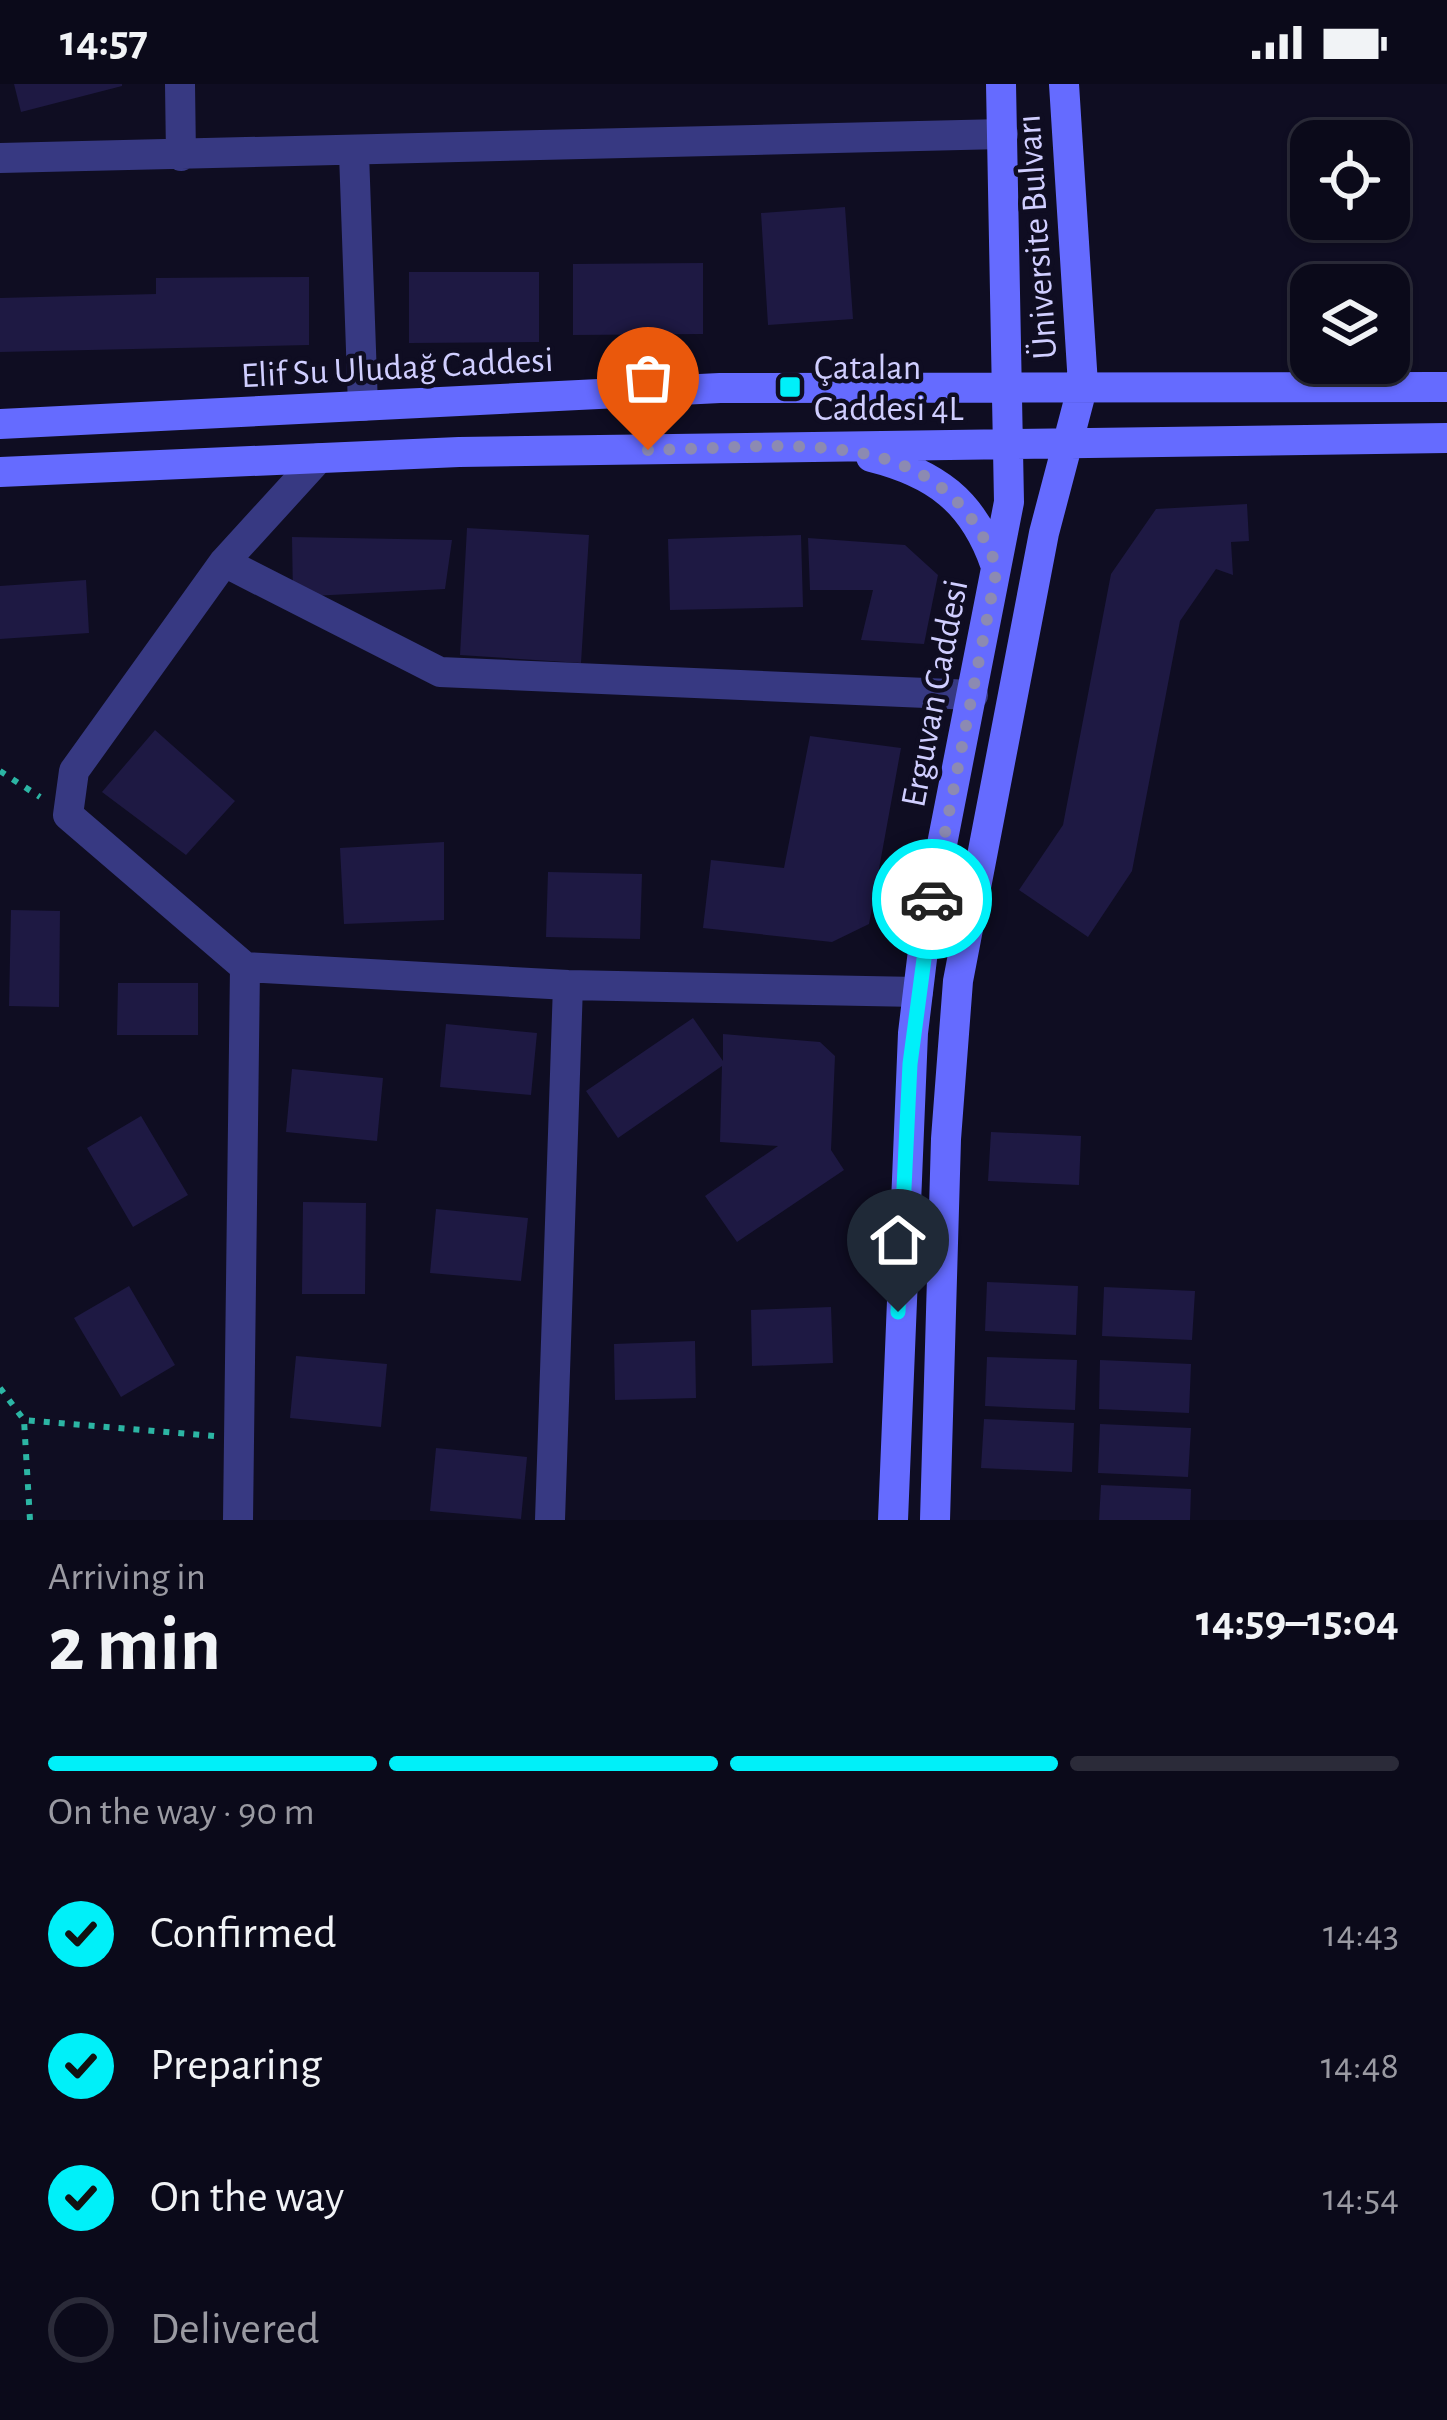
<!DOCTYPE html>
<meta charset="utf-8">
<style>
:root{--surface:#0b0a1a;--page:#141323;--text:#f1f3f6;--muted:#9a9aa2;--line:#2b2b39;--accent:#00f0f9}
body{margin:0;font-family:"Alegreya Sans",sans-serif;background:var(--page);color:var(--text);height:100vh;display:flex;flex-direction:column;font-size:45px;white-space:nowrap}
*{box-sizing:border-box;margin:0}
p{font-size:39px;color:var(--muted)}
.icon{flex:none;width:66px;height:66px;fill:none;stroke:currentColor;stroke-width:2;stroke-linecap:round;stroke-linejoin:round}
.map{position:relative;height:1436px;overflow:hidden}
.panel{display:flex;flex-direction:column;background:var(--surface);flex:1}
.panel>*{flex:none}
.controls{position:absolute;left:1290px;top:36px;display:grid;gap:24px}
.controls a{display:grid;place-items:center;width:120px;height:120px;border-radius:24px;background:var(--surface);box-shadow:0 3px 9px #0004,0 0 0 3px var(--line);font-size:60px}
.pin{position:absolute;display:grid;place-items:center;width:102px;height:102px;color:#fff;margin:-123px -51px;border-radius:50% 50% 50% 0;rotate:-45deg;box-shadow:0 0 12px #0007}
.pin .icon{rotate:45deg}
.courier{position:absolute;display:grid;place-items:center;width:120px;height:120px;margin:-60px;border:9px solid #00f0f9;border-radius:50%;background:#fff;color:#222;box-shadow:0 3px 15px #0007}
.overview em{font-style:normal;font-weight:700}
.overview div{display:flex;flex-direction:column-reverse}
.overview{display:flex;align-items:center;justify-content:space-between;height:204px;padding:0 48px}
h1{font-size:78px;font-weight:700;line-height:90px}
.bar{display:grid;grid-template-columns:repeat(4,1fr);gap:18px 12px;align-content:center;height:144px;padding:0 48px}
.bar i{height:15px;border-radius:9px;background:var(--line)}
.bar .selected{background:var(--accent)}
.bar p{grid-column:span 4}
ol{padding:0 48px;list-style:none}
li{display:flex;align-items:center;gap:36px;height:132px}
li p{margin-inline-start:auto}
li .icon{padding:12px;border-radius:50%;background:var(--accent);color:#111;stroke-width:4}
li:last-child{color:var(--muted)}
li i{width:66px;height:66px;border:6px solid var(--line);border-radius:50%}
.status{display:flex;justify-content:space-between;align-items:center;height:84px;padding:0 60px;background:var(--surface);direction:ltr}
.status svg{height:33px;fill:currentColor}
.map>svg:first-child{display:block}
.building{fill:#1e1943}
.lines{fill:none;stroke-linecap:round;stroke-linejoin:round}
.path{stroke:#2cb5a4;stroke-width:6;stroke-dasharray:6 9;stroke-linecap:butt}
.street{stroke:#373982;stroke-width:30}
.secondary{stroke:#656bff;stroke-width:30}
.done{stroke:#8c8ab2;stroke-width:12;stroke-dasharray:0 21.6}
.route{stroke:#00f0f9;stroke-width:15}
.poi-dot{fill:#00f0f9;stroke:#0f0d22;stroke-width:4.5}
.labels{text-anchor:middle;stroke-width:9;stroke-linejoin:round;paint-order:stroke}
.street-label{font-size:36px;fill:#d0ceff;stroke:#0f0d22}
.poi-label{font-size:36px;fill:#d0ceff;stroke:#0f0d22;text-anchor:start}
</style>
<div class="status"><b>14:57</b><svg viewBox="0 0 49 12"><path d="M0 12V9h3v3zM5 12V6h3v6zM10 12V3h3v9zM15 12V0h3v12zM26 1h20v11H26zM47 4h2v5h-2z"/></svg></div>
<div class="map">
<svg width="1447" height="1436" viewBox="0 0 1447 1436">
<rect width="100%" height="100%" fill="#0f0d22"/>
<path class="building" d="M14,0H122V2L21,28Z
M845,123L853,235L768,241L761,129Z
M703,179V250L573,251V180Z
M409,188H539V258L409,259Z
M309,193V261L0,268V214L156,210V194Z
M1247,420L1249,457L1231,458L1233,491L1216,485L1180,537L1132,787L1088,853L1019,806L1063,741L1111,490L1156,425Z
M467,444L589,451L581,579L460,571Z
M801,451L803,523L670,526L668,455Z
M292,453L452,456L445,505L293,513Z
M808,454L905,461L938,491L924,560L861,556L873,506H810Z
M86,496L89,549L0,555V502Z
M155,646L235,717L186,771L102,708Z
M810,652L901,664L869,840L832,858L703,844L711,776L784,784Z
M444,758V836L344,840L340,764Z
M548,788L642,790L640,855L546,853Z
M11,826L60,827L59,923L9,922Z
M118,899H198V951H117Z
M693,934L723,977V950L820,958L835,972L831,1066L844,1086L737,1158L705,1112L778,1062L720,1058L722,982L618,1054L586,1007Z
M446,940L537,949L531,1011L440,1003Z
M292,985L383,994L377,1057L286,1048Z
M141,1032L188,1111L133,1143L87,1064Z
M991,1048L1081,1052L1079,1101L988,1097Z
M303,1118L366,1119L365,1210H302Z
M436,1125L528,1134L521,1197L430,1189Z
M987,1198L1078,1202L1076,1251L985,1247Z
M129,1202L175,1281L121,1313L74,1234Z
M1104,1203L1195,1207L1192,1256L1102,1252Z
M831,1223L833,1279L752,1282L751,1226Z
M695,1257L696,1314L615,1316L614,1260Z
M296,1272L387,1280L381,1343L290,1334Z
M987,1273L1077,1276L1075,1326L985,1322Z
M1100,1276L1191,1280L1189,1329L1099,1325Z
M984,1335L1074,1339L1072,1388L981,1384Z
M1100,1340L1191,1344L1188,1393L1098,1389Z
M436,1364L527,1373L521,1435L430,1427Z
M1101,1401L1191,1405L1190,1436H1099Z"/>
<g class="lines">
<path class="path" d="M0,687L40,713
M0,1304L24,1336
M30,1436L24,1336L214,1352"/>
<path class="street" d="M180,0L181,72
M354,69L363,322
M0,74L1003,50
M319,374L224,478L74,687L68,731L245,883L568,901L918,908
M224,478L440,588L973,611
M238,1436L245,883
M550,1436L568,901"/>
<path class="secondary" d="M0,340L720,304L1447,303
M871,373C935,389 973,417 995,480
M0,388L459,368L1447,354
M893,1436L913,949L926,842L1009,418L1001,0
M935,1436L946,1055L958,897L1044,449L1083,301L1064,0"/>
</g>
<g class="lines">
<path class="done" d="M648,366C780,365 942,331 997,484L932,815"/>
<path class="route" d="M898,1228L910,980L932,815"/>
</g>
<rect class="poi-dot" x="778" y="291" width="24" height="24" rx="6"/>
<g class="labels">
<g class="street-label">
<text transform="translate(1035 153) rotate(-94)" y="13">Üniversite Bulvarı</text>
<text transform="translate(397 282) rotate(-3)" y="13">Elif Su Uludağ Caddesi</text>
<text transform="translate(933 609) rotate(-79)" y="13">Erguvan Caddesi</text>
</g>
<g class="poi-label">
<text x="814" y="295">Çatalan<tspan x="814" dy="41">Caddesi 4L</tspan></text>
</g>
</g>
</svg>
<div class="controls">
<a><svg class="icon" aria-label="locate" viewBox="0 0 24 24"><circle cx="12" cy="12" r="6"/><path d="M12 2v4M12 18v4M2 12h4M18 12h4"/></svg></a>
<a><svg class="icon" aria-label="layers" viewBox="0 0 24 24"><path d="M12 4l9 5-9 5-9-5zM3 14l9 5 9-5"/></svg></a>
</div>
<div class="pin" style="left:648px;top:366px;background:#ea580c"><svg class="icon" aria-label="bag" viewBox="0 0 24 24"><path d="M5 8h14l-1 12H6zM9 8a3 3 0 0 1 6 0"/></svg></div>
<div class="pin" style="left:898px;top:1228px;background:#1f2937"><svg class="icon" aria-label="home" viewBox="0 0 24 24"><path d="M3 11l9-7 9 7M6 9v11h12V9"/></svg></div>
<div class="courier" style="left:932px;top:815px"><svg class="icon" aria-label="car" viewBox="0 0 24 24"><path d="M5 17H2v-5l4-1 3-4h7l3 4 3 1v5h-3M9 17h6M6 11h13"/><circle cx="7" cy="17" r="2"/><circle cx="17" cy="17" r="2"/></svg></div>
</div>
<section class="panel">
<div class="overview"><div><h1>2 min</h1><p>Arriving in</p></div><em>14:59–15:04</em></div>
<div class="bar"><i class="selected"></i><i class="selected"></i><i class="selected"></i><i></i><p>On the way · 90 m</p></div>
<ol>
<li><svg class="icon" aria-label="check" viewBox="0 0 24 24"><path d="M5 12l5 5 9-10"/></svg>Confirmed<p>14:43</p></li>
<li><svg class="icon" aria-label="check" viewBox="0 0 24 24"><path d="M5 12l5 5 9-10"/></svg>Preparing<p>14:48</p></li>
<li><svg class="icon" aria-label="check" viewBox="0 0 24 24"><path d="M5 12l5 5 9-10"/></svg>On the way<p>14:54</p></li>
<li><i></i>Delivered</li>
</ol>
</section>
